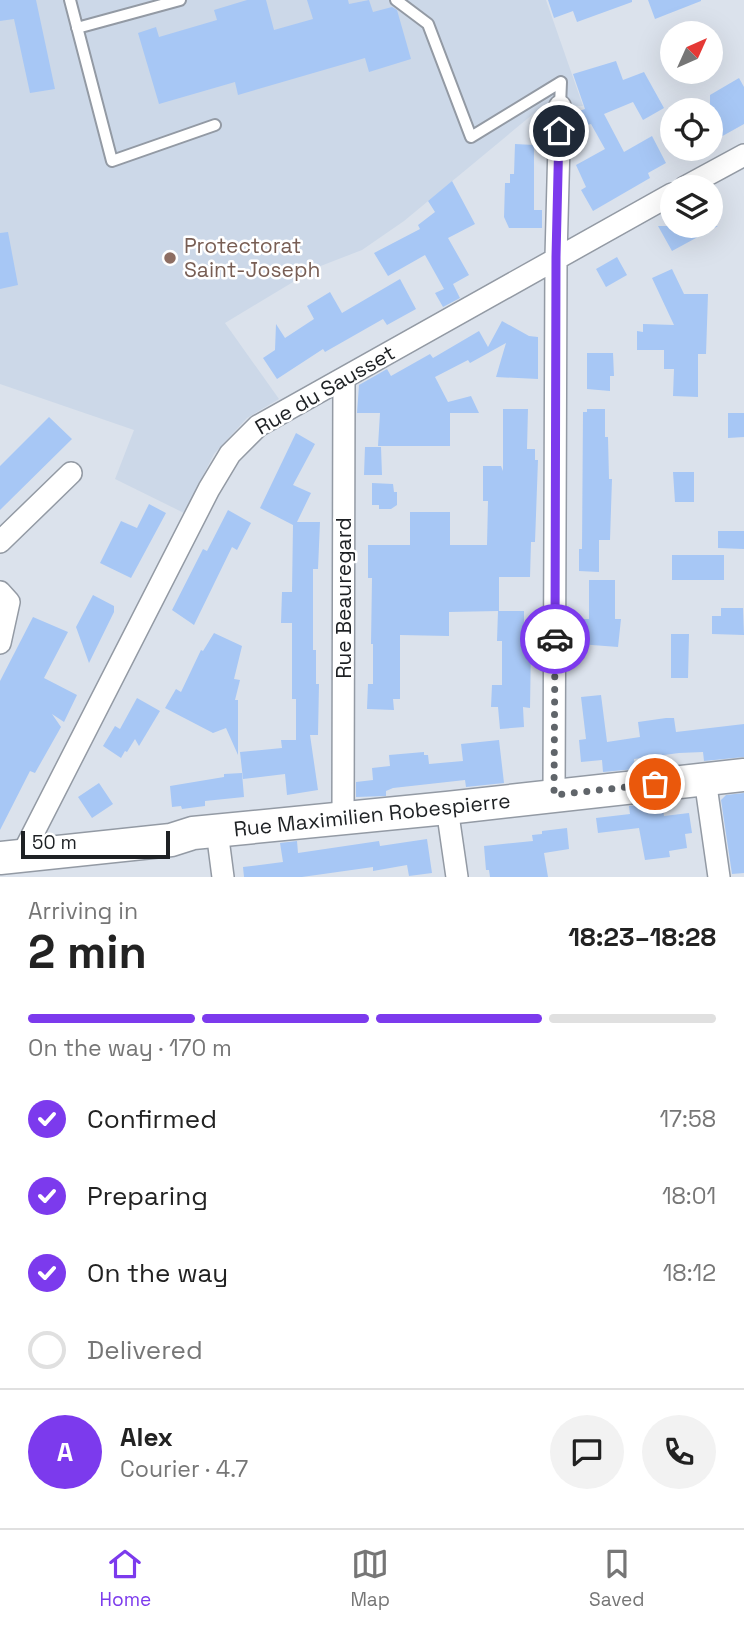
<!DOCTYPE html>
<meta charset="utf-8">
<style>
:root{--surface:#fff;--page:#f2f2f2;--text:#222;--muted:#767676;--line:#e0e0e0;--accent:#7c3aed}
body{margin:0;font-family:"Space Grotesk",sans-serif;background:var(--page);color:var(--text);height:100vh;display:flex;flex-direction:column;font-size:26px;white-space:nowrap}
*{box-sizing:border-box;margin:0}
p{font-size:23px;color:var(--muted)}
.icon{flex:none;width:38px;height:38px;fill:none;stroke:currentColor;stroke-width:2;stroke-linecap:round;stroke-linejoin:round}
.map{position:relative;height:877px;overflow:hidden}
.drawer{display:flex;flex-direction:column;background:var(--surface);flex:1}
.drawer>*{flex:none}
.needle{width:46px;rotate:45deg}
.fabs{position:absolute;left:660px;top:21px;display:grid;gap:14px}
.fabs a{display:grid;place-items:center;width:63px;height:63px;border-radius:50%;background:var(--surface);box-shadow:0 7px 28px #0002;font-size:35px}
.scale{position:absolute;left:21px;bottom:18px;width:149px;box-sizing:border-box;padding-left:7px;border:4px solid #1e2124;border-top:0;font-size:19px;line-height:24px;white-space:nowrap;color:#1e2124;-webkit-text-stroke:5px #fff;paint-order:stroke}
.pin{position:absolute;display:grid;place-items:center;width:60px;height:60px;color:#fff;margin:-30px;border:4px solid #fff;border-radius:50%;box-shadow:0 2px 7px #0007}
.courier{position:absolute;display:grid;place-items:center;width:70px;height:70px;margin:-35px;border:5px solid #7c3aed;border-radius:50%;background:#fff;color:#222;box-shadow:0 2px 9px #0007}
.head em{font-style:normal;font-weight:700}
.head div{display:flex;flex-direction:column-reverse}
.head{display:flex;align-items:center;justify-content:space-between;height:119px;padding:0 28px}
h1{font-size:46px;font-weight:700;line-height:52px}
.bar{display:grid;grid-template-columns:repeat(4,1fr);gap:10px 7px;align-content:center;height:84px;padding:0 28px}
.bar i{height:9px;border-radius:5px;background:var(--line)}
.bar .selected{background:var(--accent)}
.bar p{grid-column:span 4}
.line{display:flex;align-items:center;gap:18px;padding:0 28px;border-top:2px solid var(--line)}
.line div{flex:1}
.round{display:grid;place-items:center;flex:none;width:74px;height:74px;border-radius:37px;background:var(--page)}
ol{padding:0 28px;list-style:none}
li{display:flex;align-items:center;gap:21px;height:77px}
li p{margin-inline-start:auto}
li .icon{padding:7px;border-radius:50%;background:var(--accent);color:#fff;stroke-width:4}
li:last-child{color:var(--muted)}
li i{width:38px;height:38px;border:4px solid var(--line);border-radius:50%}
.tabs{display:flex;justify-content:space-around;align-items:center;height:98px;border-top:2px solid var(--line);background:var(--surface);font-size:19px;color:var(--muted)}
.tabs a{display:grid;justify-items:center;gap:4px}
.tabs .selected{color:var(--accent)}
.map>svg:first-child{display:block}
.built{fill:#ccd8e8}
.building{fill:#a7c7f5}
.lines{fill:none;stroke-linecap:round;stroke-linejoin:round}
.lane-casing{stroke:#939aa4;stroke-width:14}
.street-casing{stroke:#939aa4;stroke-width:24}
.secondary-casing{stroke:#939aa4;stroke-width:35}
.lane{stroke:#fff;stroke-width:10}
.street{stroke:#fff;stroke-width:21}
.secondary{stroke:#fff;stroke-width:32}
.done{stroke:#60656a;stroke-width:7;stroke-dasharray:0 12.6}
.route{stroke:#7c3aed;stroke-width:9}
.education-dot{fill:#8d6e63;stroke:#fff;stroke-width:2.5}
.labels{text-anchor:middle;stroke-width:5;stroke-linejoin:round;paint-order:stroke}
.education-label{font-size:21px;fill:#785e54;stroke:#fff;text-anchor:start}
.street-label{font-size:21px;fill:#1e2124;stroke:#fff}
</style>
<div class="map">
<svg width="744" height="877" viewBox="0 0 744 877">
<rect width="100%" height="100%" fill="#dbe2ec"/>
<path class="built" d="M0,0H546L583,106L544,105L404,221L362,250L318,267L225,323L279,399L247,418L214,454L184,513L115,479L134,430L0,384Z"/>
<path class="building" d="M0,0H36L55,89L30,93L14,19L0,21Z
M247,0H266L274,30L313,19L307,0H348L349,4L369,0L373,12L392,7L397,10L411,59L369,72L365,58L238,95L235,82L159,104L138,33L156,27L159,37L217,20L214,10Z
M548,0H632V2L577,22L573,11L554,18Z
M648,0H701V1L655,19Z
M616,61L623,80L644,72L664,108L643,120L633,102L604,114L624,152L652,136L666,163L648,173L650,178L593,211L581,190L586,187L576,165L605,149L591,124L573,129V113L585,109L573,74Z
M739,78L744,87V124L710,143V95Z
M515,144L534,145V210H542V228H509L504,217L505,183H510V174H514Z
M452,181L475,224L448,238L469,275L453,284L460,298L443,307L435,293L444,289L425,255L388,276L374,253L420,229L418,225L435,212L428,201Z
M658,226H718L672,251Z
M8,232L18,285L0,289V233Z
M617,257L627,275L606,287L596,269Z
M672,269L684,294H708L706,354H698V397L673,396L674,369H664V350H637V331L643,332V324L674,325L652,278Z
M400,279L416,309L387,325L383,319L325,352L323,349L277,379L263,358L275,350L276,324L285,338L314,319L307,306L330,292L342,313Z
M502,321L529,336L538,337V379L496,377L506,343L470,363L468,360L435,377L448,402L471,396L479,413H450V446H378L380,413H357L359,385L387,369L391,376L430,354L433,358L479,331L488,347Z
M587,353H613L614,376H610V391L587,389Z
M503,409H528L527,449H535V460H538L535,542H531L530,577H499V611H524V644H531L530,708L523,707L524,727L500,729L498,707H491L492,685H502V641H497L498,611L449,612V636L400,635V699H393L394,710L367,709L368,684H373V644H371L372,578H368V545H410V512H450V545H487L488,501H483V466H501L503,471Z
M587,409H605V437H608L609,479H612L610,540H599V572L579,571V549H582L583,412H587Z
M728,413H744V437L728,438Z
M49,417L72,439L0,510V466Z
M296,433L315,444L293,485L311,493L297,522H320L318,569H313V650H316V684H319L318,735H310L318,790L287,795L285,774L243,779L240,752L282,748L281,740H296V699H292V623H281L282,592H292L293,525L260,508Z
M365,447H381L382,475H364Z
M673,472H694V502H675Z
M372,483L393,484L394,492H397V505L391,509H379V505H372Z
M149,504L166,513L131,578L100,563L121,521L137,528Z
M228,510L251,523L237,550L232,547L194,625L172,610L203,549L207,551Z
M718,531H744V549L718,548Z
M672,555H724V580H672Z
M589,580H615V619H621L618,647L579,644L580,624H584V619H589Z
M93,595L114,606V612L89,663L76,627Z
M721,608H743L744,635L712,634V616H721Z
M33,617L68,632L44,678L77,695L64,722L52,714L61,727L35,773L30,771L0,830V681Z
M214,633L242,646L234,679L240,680L235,700H238V755L226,728L213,733L165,708L176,689L181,692L201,650L203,651Z
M671,634H689L688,678H671Z
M601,695L607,742L640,737L638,722L666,718H674L676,732L744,724V757L704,761L703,752L679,753L634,759L635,769L603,772L602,760L581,762L579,740L586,739L581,697Z
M137,698L160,711L139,746L135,739L127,752L125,751L121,758L103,746L115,726L120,729Z
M499,740L504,783L466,787L465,780L393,788L386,791V796L356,797V782L373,780L372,768L390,766L389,755L424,752V755H428L429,764L463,761L461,744Z
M242,773L244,797L205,801V806L182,809L181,806L172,807L170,786L224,777V774Z
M99,783L113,804L92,818L78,797Z
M744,793V873L732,874L721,800L726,795Z
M662,803L664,816L689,813L692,833L685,834L687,848L669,851L670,857L645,860L639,828L598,833L596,818L630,814L629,806Z
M567,828L569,849L544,853L548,877H490L489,870H486L484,846L533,841L532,835L542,834V831Z
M427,839L432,873L409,876L407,865L373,871V867L302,877H244L243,867L283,862L280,843L297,841L298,853L379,841L380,846Z"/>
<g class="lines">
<g class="lane-casing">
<path id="lane" d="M70,0L112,161L215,125
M396,0L428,24L471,137L561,82L560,106
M77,28L180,0"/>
</g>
<g class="street-casing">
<path id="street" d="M685,187L744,155
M0,542L71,473
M0,592L9,602L0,643
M705,779L719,877
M554,795L556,257L560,106
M447,808L457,877
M343,817L344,378
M217,831L223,877
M22,855L209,489L230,454L258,426L672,194"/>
</g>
<g class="secondary-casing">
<path id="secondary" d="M0,858L171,840L193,833L447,808L744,775"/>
</g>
<use href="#lane" class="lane"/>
<use href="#street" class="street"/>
<use href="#secondary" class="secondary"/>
</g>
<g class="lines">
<path class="done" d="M555,639L554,795L655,784"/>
<path class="route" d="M555,639L556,257L559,131"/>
</g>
<circle class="education-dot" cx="170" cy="258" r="7"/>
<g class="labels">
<g class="education-label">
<text x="184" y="253">Protectorat<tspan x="184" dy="24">Saint-Joseph</tspan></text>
</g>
<g class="street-label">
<text transform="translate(325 390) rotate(-30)" y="7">Rue du Sausset</text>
<text transform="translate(344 598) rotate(-90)" y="7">Rue Beauregard</text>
<text transform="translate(372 815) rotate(-6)" y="7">Rue Maximilien Robespierre</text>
</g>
</g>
</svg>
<div class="fabs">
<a><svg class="needle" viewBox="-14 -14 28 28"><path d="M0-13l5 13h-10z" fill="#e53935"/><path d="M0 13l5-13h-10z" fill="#767676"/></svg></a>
<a><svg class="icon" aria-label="locate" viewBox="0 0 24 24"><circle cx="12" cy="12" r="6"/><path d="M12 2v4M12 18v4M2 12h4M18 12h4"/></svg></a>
<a><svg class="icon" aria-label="layers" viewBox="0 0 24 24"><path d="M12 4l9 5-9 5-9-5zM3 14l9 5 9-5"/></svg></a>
</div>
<div class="scale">50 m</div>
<div class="pin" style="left:655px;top:784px;background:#ea580c"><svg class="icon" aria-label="bag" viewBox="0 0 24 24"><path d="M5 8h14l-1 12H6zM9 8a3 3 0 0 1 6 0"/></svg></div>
<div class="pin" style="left:559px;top:131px;background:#1f2937"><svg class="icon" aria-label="home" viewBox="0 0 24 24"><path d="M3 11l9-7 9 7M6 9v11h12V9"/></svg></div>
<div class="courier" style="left:555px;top:639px"><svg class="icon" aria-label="car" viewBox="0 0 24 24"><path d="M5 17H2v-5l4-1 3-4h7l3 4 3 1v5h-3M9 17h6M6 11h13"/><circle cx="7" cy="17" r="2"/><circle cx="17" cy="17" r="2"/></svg></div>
</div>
<section class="drawer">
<div class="head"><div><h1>2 min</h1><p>Arriving in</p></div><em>18:23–18:28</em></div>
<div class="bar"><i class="selected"></i><i class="selected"></i><i class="selected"></i><i></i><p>On the way · 170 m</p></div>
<ol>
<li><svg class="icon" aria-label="check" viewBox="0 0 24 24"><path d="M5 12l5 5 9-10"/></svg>Confirmed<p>17:58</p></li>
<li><svg class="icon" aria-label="check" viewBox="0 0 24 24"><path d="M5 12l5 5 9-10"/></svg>Preparing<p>18:01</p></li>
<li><svg class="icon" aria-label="check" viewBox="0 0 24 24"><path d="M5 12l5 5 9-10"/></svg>On the way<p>18:12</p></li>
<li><i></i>Delivered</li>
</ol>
<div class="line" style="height:126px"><b class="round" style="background:var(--accent);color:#fff">A</b><div><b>Alex</b><p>Courier · 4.7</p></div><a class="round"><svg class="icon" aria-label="chat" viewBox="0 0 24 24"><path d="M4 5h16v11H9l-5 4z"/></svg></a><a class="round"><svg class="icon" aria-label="phone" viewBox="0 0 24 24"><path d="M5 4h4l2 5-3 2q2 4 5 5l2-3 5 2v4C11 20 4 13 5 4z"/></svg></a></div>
</section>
<nav class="tabs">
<a class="selected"><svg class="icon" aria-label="home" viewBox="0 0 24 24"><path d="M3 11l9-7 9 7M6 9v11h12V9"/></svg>Home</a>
<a><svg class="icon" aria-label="map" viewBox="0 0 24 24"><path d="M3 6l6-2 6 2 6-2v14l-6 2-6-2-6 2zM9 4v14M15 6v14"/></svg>Map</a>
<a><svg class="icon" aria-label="saved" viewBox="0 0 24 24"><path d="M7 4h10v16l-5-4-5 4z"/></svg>Saved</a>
</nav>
